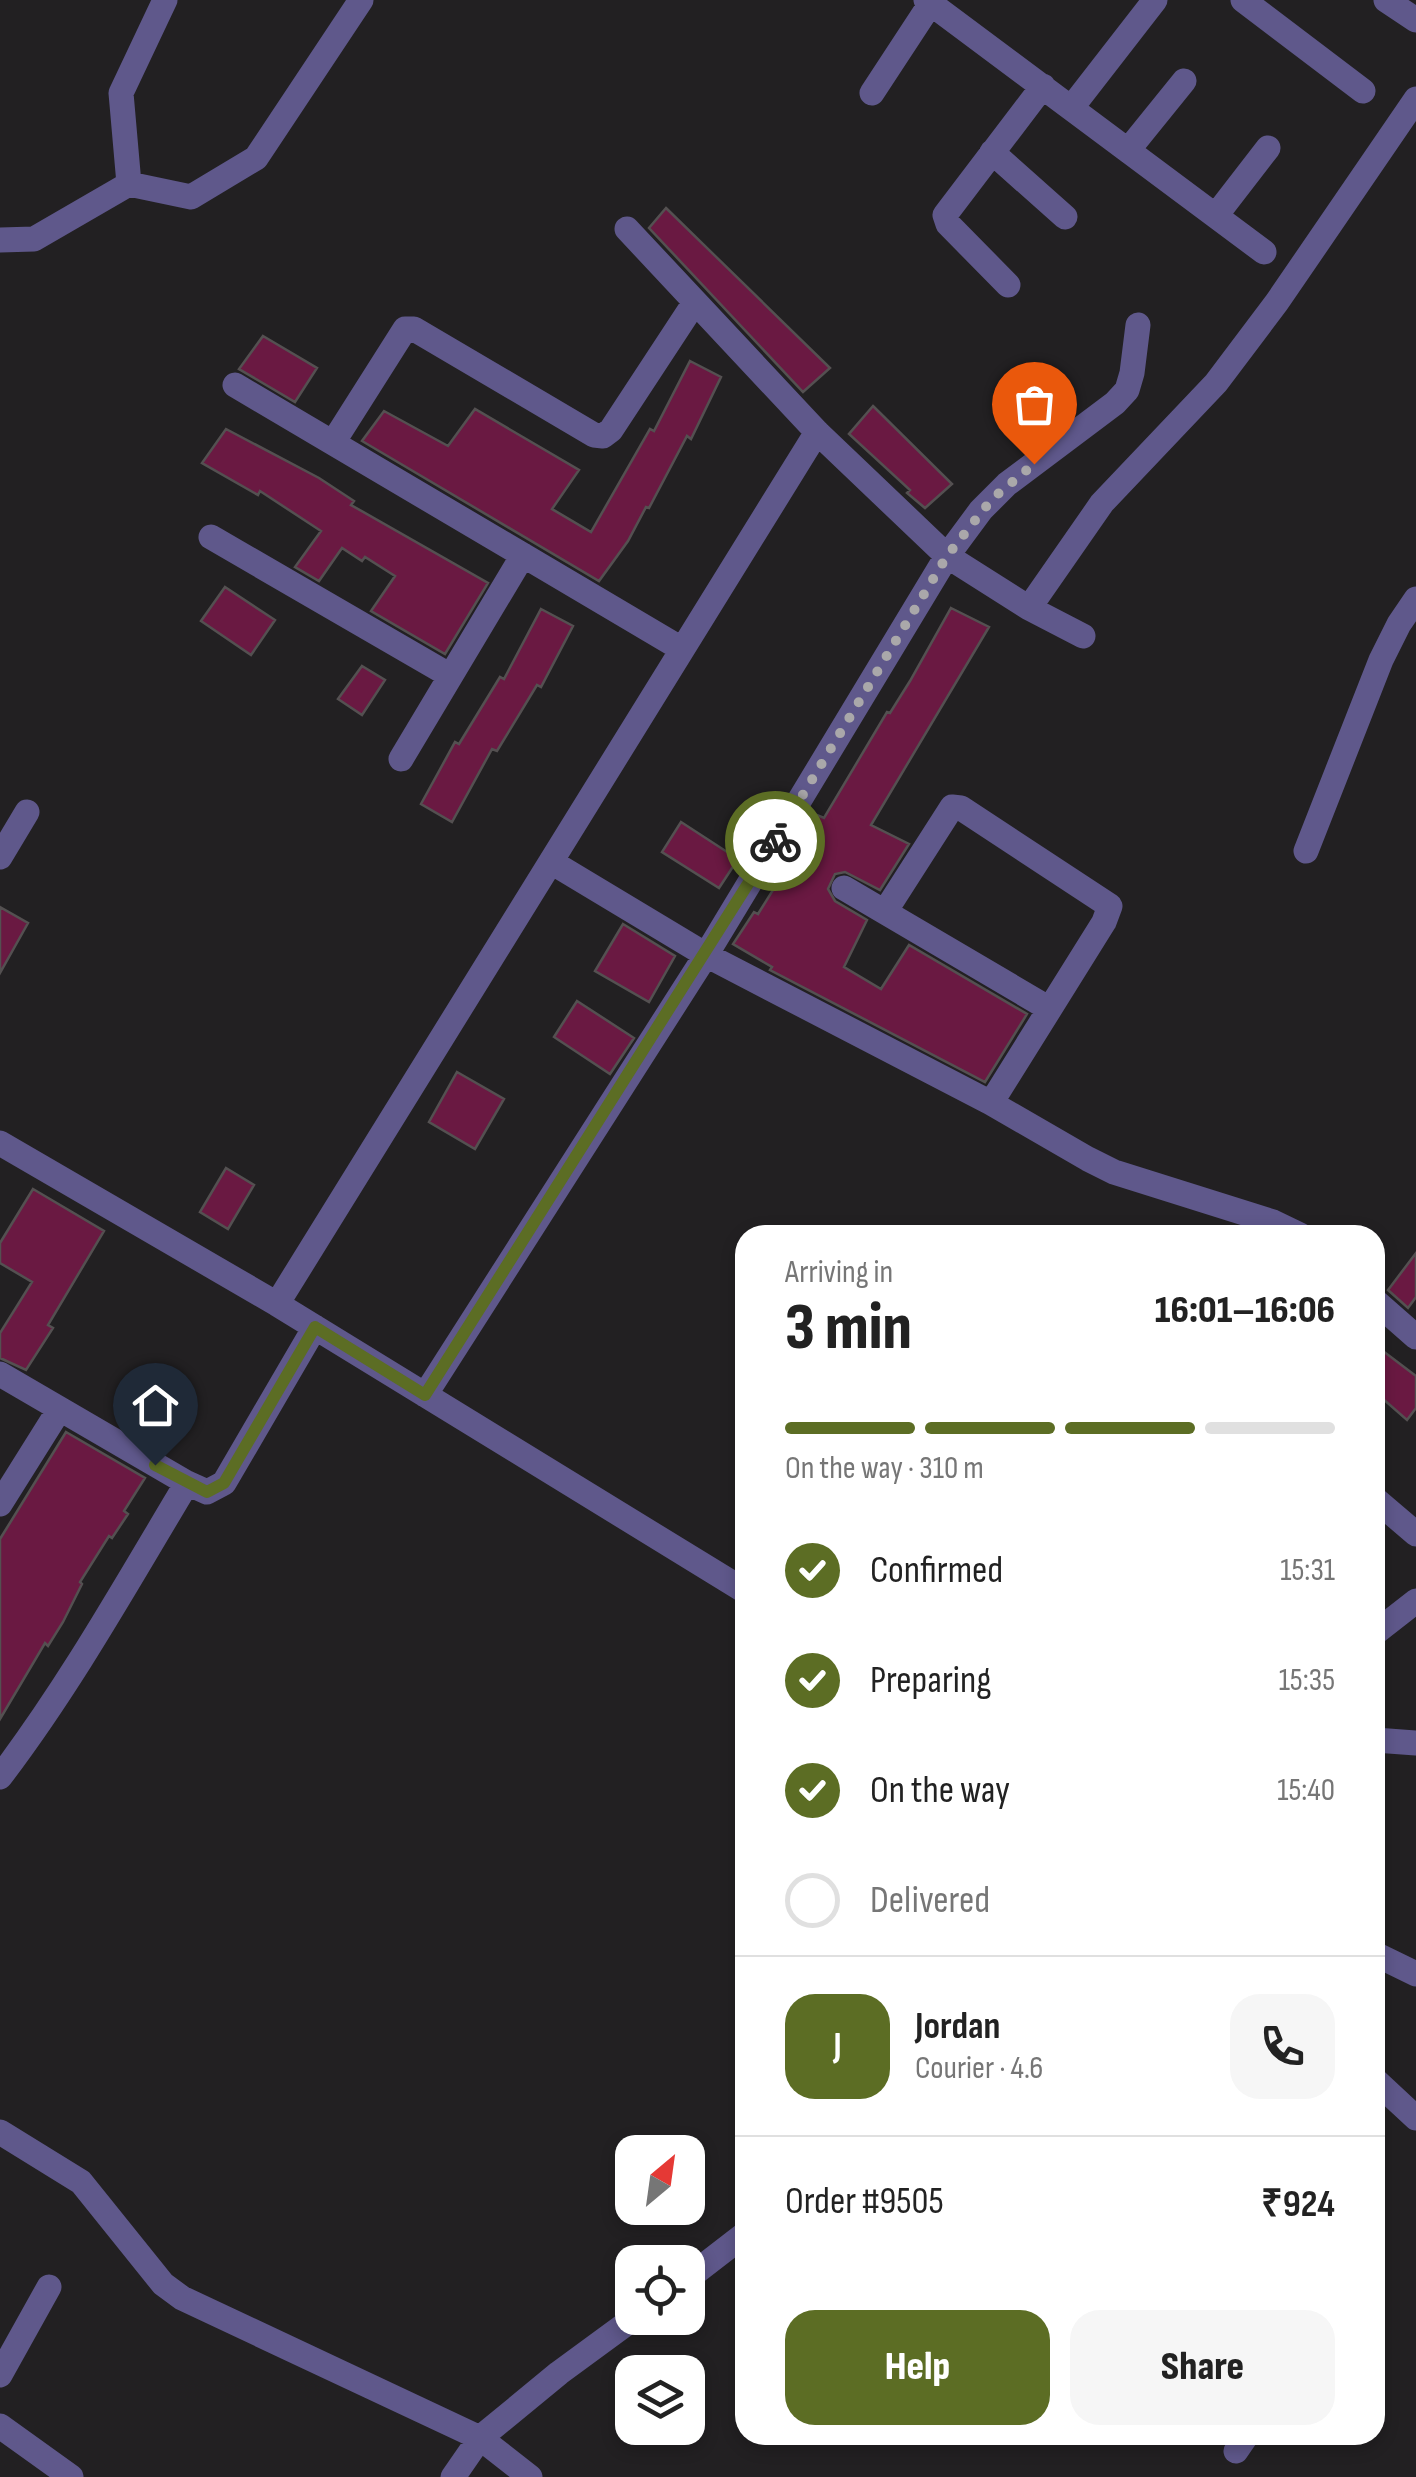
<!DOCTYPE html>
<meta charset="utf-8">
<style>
:root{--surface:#fff;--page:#f6f6f6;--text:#222;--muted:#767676;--line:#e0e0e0;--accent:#5c6d24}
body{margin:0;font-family:"Sofia Sans Condensed",sans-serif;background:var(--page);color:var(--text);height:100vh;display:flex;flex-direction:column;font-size:38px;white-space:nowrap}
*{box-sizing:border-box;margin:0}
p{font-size:32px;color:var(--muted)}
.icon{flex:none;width:55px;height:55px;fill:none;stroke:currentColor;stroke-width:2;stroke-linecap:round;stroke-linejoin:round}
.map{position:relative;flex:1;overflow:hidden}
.sheet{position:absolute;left:735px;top:1225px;width:650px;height:1220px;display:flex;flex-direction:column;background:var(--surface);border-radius:30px;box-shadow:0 5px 15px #0003}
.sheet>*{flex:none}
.needle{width:65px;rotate:29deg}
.controls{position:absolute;left:615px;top:2135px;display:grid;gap:20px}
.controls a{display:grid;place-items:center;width:90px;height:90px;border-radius:20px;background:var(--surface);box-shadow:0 5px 15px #0003;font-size:50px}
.pin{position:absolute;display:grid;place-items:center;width:85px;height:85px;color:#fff;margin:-102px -42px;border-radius:50% 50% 50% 0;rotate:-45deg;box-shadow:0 0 10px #0007}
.pin .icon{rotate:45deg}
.courier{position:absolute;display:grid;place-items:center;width:100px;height:100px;margin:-50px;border:8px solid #5c6d24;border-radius:50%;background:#fff;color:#222;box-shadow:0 2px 12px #0007}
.headline em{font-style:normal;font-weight:800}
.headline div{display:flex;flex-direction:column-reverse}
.headline{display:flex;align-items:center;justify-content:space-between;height:170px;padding:0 50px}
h1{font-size:65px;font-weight:800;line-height:75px}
.bar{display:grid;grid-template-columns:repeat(4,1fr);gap:15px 10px;align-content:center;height:120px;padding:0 50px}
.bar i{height:12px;border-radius:8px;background:var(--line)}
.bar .current{background:var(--accent)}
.bar p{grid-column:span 4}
.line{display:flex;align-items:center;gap:25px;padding:0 50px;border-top:2px solid var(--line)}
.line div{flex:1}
.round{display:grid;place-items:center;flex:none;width:105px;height:105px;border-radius:30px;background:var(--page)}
ol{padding:0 50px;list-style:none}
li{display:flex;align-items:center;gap:30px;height:110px}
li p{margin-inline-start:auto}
li .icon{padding:10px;border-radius:50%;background:var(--accent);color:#fff;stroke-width:4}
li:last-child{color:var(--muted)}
li i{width:55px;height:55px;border:5px solid var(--line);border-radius:50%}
.primary-button{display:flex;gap:20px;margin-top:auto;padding:20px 50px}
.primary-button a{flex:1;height:115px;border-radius:30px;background:var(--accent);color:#fff;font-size:40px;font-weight:800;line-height:115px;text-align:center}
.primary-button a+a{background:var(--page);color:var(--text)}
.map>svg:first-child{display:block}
.building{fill:#6a1942;stroke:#545051;stroke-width:2.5}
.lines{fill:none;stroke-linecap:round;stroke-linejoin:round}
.minor{stroke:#5f588b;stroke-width:25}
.done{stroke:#aaa8aa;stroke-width:10;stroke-dasharray:0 18}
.route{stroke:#5c6d24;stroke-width:12}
</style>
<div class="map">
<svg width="1416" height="2477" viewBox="0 0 1416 2477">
<rect width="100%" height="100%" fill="#222022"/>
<path class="building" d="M666,208L830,368L803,392L649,228Z
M263,336L317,368L295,402L239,369Z
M690,361L721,377L691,439L687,436L649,508L646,507L628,541L599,581L362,441L384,411L448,446L475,409L579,470L552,509L591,532L650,429L654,431Z
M873,406L952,484L925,508L907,493L910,490L849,434Z
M226,429L319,478L354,501L351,505L488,583L445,654L371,611L395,576L365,557L362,561L342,548L319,581L295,567L321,531L260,491L258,495L202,463Z
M225,587L275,620L251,655L201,621Z
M951,608L989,627L871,825L909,844L880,890L845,872L835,874L828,889L835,901L867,920L844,967L881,989L909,945L1027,1014L985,1082L770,970L772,967L733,944L754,912L758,914L788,866L782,863L794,842L799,844L817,815L824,818L887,712L890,713L910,681Z
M541,609L573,626L541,687L537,685L497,751L492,749L452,822L421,804L455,742L459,744L500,677L504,679Z
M362,666L385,680L362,715L338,699Z
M681,822L738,859L719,888L662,852Z
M0,907L28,923L0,973Z
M623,924L675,956L649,1002L595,971Z
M577,1001L634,1038L610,1074L554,1037Z
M457,1072L504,1099L475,1149L429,1122Z
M226,1168L254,1185L228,1229L200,1212Z
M33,1189L104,1231L48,1325L53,1328L26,1370L0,1358V1333L32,1282L0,1263V1243Z
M1416,1253V1297L1408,1308L1388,1290Z
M1375,1345L1416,1376V1408L1407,1420L1375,1392Z
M66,1432L145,1478L124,1511L128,1514L112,1538L109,1536L80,1582L82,1584L63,1622L48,1646L45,1643L0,1719V1539Z"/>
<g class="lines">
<path class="minor" d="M165,0L121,93L129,184L191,197L256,158L361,0
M926,0L1264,252
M1243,0L1363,91
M1386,0L1416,20
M872,93L933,0
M1072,107L1155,0
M1129,149L1184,81
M992,152L1065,217
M1217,214L1268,148
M627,229L817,432L947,556L1029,608L1083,636
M0,240L34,239L129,184
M1008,285L948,224L945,215L1043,86
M235,385L680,648
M334,441L405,329H414L594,435L603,436L611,430L695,302
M211,537L449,675
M1029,608L1102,503L1216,383L1277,302L1416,99
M401,759L523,555
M1306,851L1381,660L1399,624L1416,599
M0,857L27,812
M553,863L706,955L991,1103L1088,1159L1114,1172L1273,1222L1300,1235
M844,888L1048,1008
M886,910L952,807L961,808L1110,906L1104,922L991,1103
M0,1143L277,1304L745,1591
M1375,1301L1416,1337
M277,1304L817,432
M0,1374L187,1483L207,1492L224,1483L315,1327
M425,1395L706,955L947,556L981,510L1007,484L1115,403L1127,390L1132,373L1138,325
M1375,1499L1416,1534
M0,1504L59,1410
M1375,1633L1416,1601
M1375,1740L1416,1743
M0,1777C70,1685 127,1583 187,1483
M1375,1954L1416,1974
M1375,2080L1416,2118
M0,2132L81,2182L163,2284L182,2298L480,2438L530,2477
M688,2278L745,2234
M0,2375L49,2287
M0,2426L71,2477
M1236,2451L1247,2435
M453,2477L480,2438L559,2373L634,2318"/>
</g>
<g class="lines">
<path class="done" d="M775,841L947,556L992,499L1034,464"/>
<path class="route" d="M155,1465L207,1492L224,1483L315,1327L425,1395L775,841"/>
</g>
</svg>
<div class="controls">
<a><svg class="needle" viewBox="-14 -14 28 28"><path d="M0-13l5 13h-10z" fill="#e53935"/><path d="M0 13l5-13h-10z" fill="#767676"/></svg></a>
<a><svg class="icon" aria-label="locate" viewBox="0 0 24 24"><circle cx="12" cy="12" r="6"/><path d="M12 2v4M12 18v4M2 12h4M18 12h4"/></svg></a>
<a><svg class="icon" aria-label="layers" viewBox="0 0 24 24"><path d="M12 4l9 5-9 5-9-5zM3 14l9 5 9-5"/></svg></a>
</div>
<div class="pin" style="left:1034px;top:464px;background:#ea580c"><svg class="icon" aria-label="bag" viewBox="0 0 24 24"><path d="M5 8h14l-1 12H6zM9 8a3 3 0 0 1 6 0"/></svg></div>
<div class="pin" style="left:155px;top:1465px;background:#1f2937"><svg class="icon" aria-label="home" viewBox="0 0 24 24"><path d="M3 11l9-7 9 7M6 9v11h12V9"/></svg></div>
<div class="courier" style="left:775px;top:841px"><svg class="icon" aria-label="bike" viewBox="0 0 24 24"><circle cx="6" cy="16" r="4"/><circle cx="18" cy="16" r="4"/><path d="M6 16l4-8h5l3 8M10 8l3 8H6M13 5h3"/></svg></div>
<section class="sheet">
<div class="headline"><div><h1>3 min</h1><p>Arriving in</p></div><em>16:01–16:06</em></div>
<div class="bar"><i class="current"></i><i class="current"></i><i class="current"></i><i></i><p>On the way · 310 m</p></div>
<ol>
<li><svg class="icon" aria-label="check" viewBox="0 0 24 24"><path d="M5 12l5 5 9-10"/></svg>Confirmed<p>15:31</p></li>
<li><svg class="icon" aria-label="check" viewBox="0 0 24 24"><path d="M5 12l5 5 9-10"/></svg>Preparing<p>15:35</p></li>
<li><svg class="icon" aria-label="check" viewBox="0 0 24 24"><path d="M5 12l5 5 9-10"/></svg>On the way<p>15:40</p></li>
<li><i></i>Delivered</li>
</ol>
<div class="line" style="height:180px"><b class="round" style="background:var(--accent);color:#fff">J</b><div><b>Jordan</b><p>Courier · 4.6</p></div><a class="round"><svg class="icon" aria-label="phone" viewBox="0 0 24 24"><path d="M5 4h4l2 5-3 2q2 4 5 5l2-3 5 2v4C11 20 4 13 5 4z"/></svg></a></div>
<div class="line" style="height:130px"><div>Order #9505</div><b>₹924</b></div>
<div class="primary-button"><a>Help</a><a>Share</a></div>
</section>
</div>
